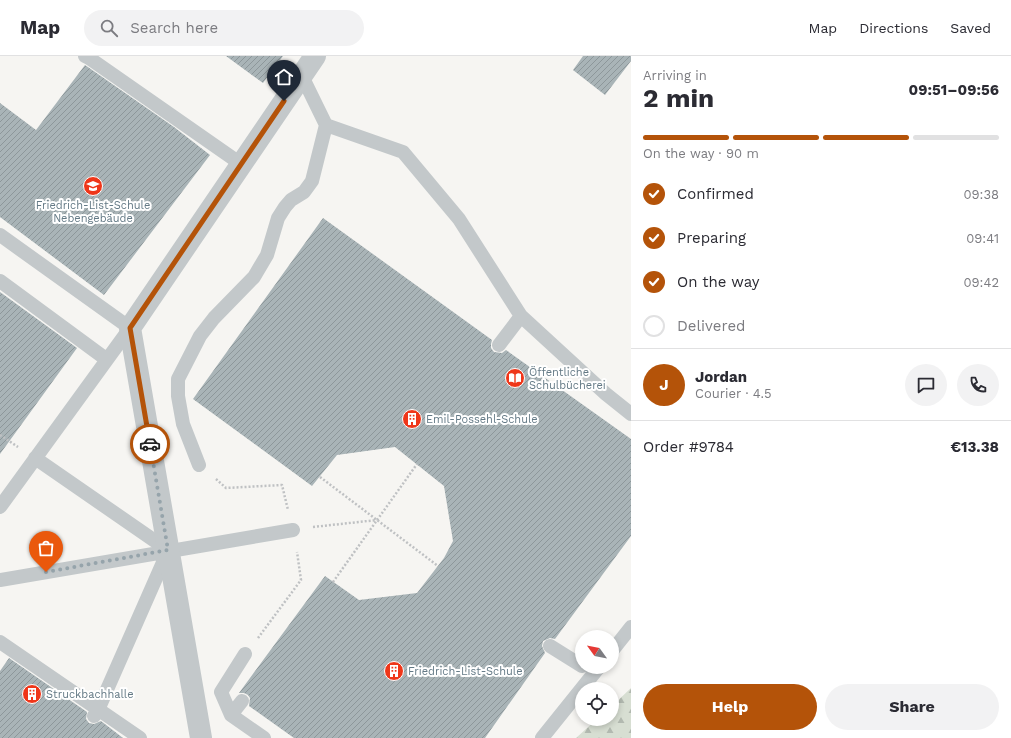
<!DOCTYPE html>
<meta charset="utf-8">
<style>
:root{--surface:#fff;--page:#f2f2f3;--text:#2b2b33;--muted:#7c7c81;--line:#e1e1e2;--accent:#b45309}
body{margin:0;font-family:"Work Sans",sans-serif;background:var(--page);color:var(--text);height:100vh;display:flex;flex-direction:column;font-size:15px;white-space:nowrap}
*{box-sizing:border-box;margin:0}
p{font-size:13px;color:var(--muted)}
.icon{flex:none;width:22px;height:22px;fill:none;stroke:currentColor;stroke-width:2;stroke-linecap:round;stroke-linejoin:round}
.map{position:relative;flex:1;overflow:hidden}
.drawer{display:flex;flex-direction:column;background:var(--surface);width:380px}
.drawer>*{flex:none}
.needle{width:26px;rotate:303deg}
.controls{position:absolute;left:575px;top:574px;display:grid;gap:8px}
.controls a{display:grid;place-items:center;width:44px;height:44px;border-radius:50%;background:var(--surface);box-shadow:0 2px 6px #0003;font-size:20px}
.pin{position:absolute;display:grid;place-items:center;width:34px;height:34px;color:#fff;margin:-41px -17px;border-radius:50% 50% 50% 0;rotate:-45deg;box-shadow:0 0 4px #0007}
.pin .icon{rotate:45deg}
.courier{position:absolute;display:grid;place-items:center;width:40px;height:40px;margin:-20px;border:3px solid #b45309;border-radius:50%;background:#fff;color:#222;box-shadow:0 1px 5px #0007}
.head em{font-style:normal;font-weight:700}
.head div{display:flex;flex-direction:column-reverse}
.head{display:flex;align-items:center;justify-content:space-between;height:68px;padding:0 12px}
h1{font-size:26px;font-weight:700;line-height:30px}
.bar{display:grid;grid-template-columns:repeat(4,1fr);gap:6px 4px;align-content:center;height:48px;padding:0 12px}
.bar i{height:5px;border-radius:3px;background:var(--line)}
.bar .selected{background:var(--accent)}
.bar p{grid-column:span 4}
.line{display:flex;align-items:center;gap:10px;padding:0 12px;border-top:1px solid var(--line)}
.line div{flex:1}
.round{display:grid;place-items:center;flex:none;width:42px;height:42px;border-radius:21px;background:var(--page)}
ol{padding:0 12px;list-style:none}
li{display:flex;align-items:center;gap:12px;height:44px}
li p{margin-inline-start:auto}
li .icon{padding:4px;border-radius:50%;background:var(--accent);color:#fff;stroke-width:4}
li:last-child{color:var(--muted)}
li i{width:22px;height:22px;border:2px solid var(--line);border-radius:50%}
.button{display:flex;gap:8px;margin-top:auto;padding:8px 12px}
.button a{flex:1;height:46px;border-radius:24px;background:var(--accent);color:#fff;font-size:16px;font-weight:700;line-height:46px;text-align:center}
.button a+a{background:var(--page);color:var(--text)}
header{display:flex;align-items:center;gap:24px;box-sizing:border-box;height:56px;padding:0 20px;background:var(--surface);border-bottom:1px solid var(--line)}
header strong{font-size:19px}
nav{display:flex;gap:22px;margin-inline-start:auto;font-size:14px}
.search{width:280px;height:36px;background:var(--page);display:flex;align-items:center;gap:10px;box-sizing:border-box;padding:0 14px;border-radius:22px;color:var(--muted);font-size:15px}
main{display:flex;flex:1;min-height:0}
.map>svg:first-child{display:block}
.forest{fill:url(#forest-firs)}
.building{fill:url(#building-hatch)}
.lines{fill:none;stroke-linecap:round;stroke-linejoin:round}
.path{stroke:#bfc1c3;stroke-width:2.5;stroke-dasharray:2 2;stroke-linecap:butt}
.service{stroke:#c3c8ca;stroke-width:14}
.minor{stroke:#c3c8ca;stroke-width:22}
.done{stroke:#96a4ab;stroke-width:4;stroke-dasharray:0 7.2}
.route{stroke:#b45309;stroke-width:5}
.labels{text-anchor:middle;stroke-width:4;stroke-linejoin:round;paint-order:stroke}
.poi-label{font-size:11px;fill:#637985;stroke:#fff;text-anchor:start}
</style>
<header>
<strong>Map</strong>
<div class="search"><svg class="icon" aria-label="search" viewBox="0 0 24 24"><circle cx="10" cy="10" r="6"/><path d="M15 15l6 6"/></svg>Search here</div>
<nav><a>Map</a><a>Directions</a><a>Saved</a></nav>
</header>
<main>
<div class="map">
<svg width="631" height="682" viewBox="0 0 631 682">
<defs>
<pattern id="forest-firs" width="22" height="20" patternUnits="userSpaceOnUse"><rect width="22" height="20" fill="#d7ded2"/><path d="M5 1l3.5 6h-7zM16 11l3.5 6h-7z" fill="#b2b9b0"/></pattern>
<pattern id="building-hatch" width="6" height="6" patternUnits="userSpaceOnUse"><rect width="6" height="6" fill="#a9b4b7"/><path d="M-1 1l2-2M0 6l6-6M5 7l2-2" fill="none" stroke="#8d979a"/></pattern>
</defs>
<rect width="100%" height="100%" fill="#f6f5f2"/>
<path class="forest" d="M631,632V682H576L597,663H612V650Z"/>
<path class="building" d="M226,0H283L263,27Z
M583,0H631V5L605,39L573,14Z
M85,9L174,71L210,99L104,239L0,161V47L36,74Z
M323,162L492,284L491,288V292L494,296L502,297L506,294L631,383V480L555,583L550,582L543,585L542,590L545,597L485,682H294L249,650L250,642L248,639L244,637H239L325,520L359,544L417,537L444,502L453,485L444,430L395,391L337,399L312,430L193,343Z
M0,236L77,292L0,398Z
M9,602L87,656L86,663L89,667L94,668L101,665L123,682H0V615Z"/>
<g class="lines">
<path class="path" d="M0,379L18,391
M320,421L438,510
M216,423L226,432L282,429L288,454
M313,471L377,464
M333,526L417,408
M258,582L301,524L297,496"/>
<path class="service" d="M85,0L89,2L241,108
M326,69L403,96L459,163L521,260L606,338L631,358
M0,179L130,272L0,451
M0,225L106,303
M499,289L521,260
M35,402L168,494
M199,409L183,368L178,340V323L200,280L214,262L254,221L267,199L278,162L285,151L291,144L304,136L312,125L326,69L302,20
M0,524L293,474
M0,586L140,682
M550,590L582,610
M612,595L631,571
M245,598L221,636L231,659L264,682
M231,659L242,645
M94,660L98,654L168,495
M542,682L599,611"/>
<path class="minor" d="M201,682L130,272L315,0"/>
</g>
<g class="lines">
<path class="done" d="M46,516L168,494L150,388"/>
<path class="route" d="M150,388L130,272L284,45"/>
</g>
<defs>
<g id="school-disc" transform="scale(1)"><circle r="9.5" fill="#ef3619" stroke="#fff"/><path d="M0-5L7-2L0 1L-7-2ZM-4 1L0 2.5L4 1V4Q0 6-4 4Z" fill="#fff"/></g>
<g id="library-disc" transform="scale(1)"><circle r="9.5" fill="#ef3619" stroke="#fff"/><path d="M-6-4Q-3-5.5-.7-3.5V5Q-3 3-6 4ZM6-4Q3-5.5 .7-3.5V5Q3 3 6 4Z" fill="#fff"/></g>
<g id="building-disc" transform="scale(1)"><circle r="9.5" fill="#ef3619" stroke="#fff"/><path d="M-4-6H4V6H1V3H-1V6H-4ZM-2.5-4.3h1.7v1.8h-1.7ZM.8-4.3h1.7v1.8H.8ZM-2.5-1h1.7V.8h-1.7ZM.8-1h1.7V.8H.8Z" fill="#fff"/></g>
</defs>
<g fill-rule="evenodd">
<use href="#school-disc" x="93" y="130"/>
<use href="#library-disc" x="515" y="322"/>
<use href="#building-disc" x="412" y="363"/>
<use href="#building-disc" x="394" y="615"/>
<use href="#building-disc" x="32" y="638"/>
</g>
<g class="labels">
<g class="poi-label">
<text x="93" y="153" text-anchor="middle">Friedrich-List-Schule<tspan x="93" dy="13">Nebengebäude</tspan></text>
<text x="529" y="320">Öffentliche<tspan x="529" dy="13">Schulbücherei</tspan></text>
<text x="426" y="367">Emil-Possehl-Schule</text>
<text x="408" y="619">Friedrich-List-Schule</text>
<text x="46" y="642">Struckbachhalle</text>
</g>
</g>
</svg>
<div class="controls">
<a><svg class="needle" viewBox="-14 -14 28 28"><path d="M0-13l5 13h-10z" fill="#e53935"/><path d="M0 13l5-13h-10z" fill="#7c7c81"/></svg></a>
<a><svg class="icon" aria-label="locate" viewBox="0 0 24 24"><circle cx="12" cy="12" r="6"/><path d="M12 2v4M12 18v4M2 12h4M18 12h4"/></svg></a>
</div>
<div class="pin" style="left:46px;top:516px;background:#ea580c"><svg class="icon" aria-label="bag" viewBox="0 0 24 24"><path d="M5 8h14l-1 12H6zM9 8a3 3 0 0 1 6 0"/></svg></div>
<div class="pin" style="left:284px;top:45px;background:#1f2937"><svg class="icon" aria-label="home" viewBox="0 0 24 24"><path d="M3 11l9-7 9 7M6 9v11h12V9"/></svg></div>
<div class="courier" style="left:150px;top:388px"><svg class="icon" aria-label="car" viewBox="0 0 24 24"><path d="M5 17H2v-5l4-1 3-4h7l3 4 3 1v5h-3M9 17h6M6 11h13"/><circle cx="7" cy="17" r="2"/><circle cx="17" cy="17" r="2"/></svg></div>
</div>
<section class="drawer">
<div class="head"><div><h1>2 min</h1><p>Arriving in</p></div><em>09:51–09:56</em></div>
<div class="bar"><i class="selected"></i><i class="selected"></i><i class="selected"></i><i></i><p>On the way · 90 m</p></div>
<ol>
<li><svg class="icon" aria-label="check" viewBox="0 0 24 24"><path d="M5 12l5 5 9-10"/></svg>Confirmed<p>09:38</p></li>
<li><svg class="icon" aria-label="check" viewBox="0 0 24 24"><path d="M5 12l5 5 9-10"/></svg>Preparing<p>09:41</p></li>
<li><svg class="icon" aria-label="check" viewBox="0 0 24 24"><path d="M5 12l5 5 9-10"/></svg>On the way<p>09:42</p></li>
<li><i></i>Delivered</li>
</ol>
<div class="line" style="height:72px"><b class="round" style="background:var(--accent);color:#fff">J</b><div><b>Jordan</b><p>Courier · 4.5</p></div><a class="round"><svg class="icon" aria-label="chat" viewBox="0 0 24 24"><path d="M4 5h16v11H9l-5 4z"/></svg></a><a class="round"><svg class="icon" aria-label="phone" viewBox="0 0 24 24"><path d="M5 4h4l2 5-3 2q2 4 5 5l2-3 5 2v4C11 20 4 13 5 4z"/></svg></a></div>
<div class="line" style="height:52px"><div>Order #9784</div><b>€13.38</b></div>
<div class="button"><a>Help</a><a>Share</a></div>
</section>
</main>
